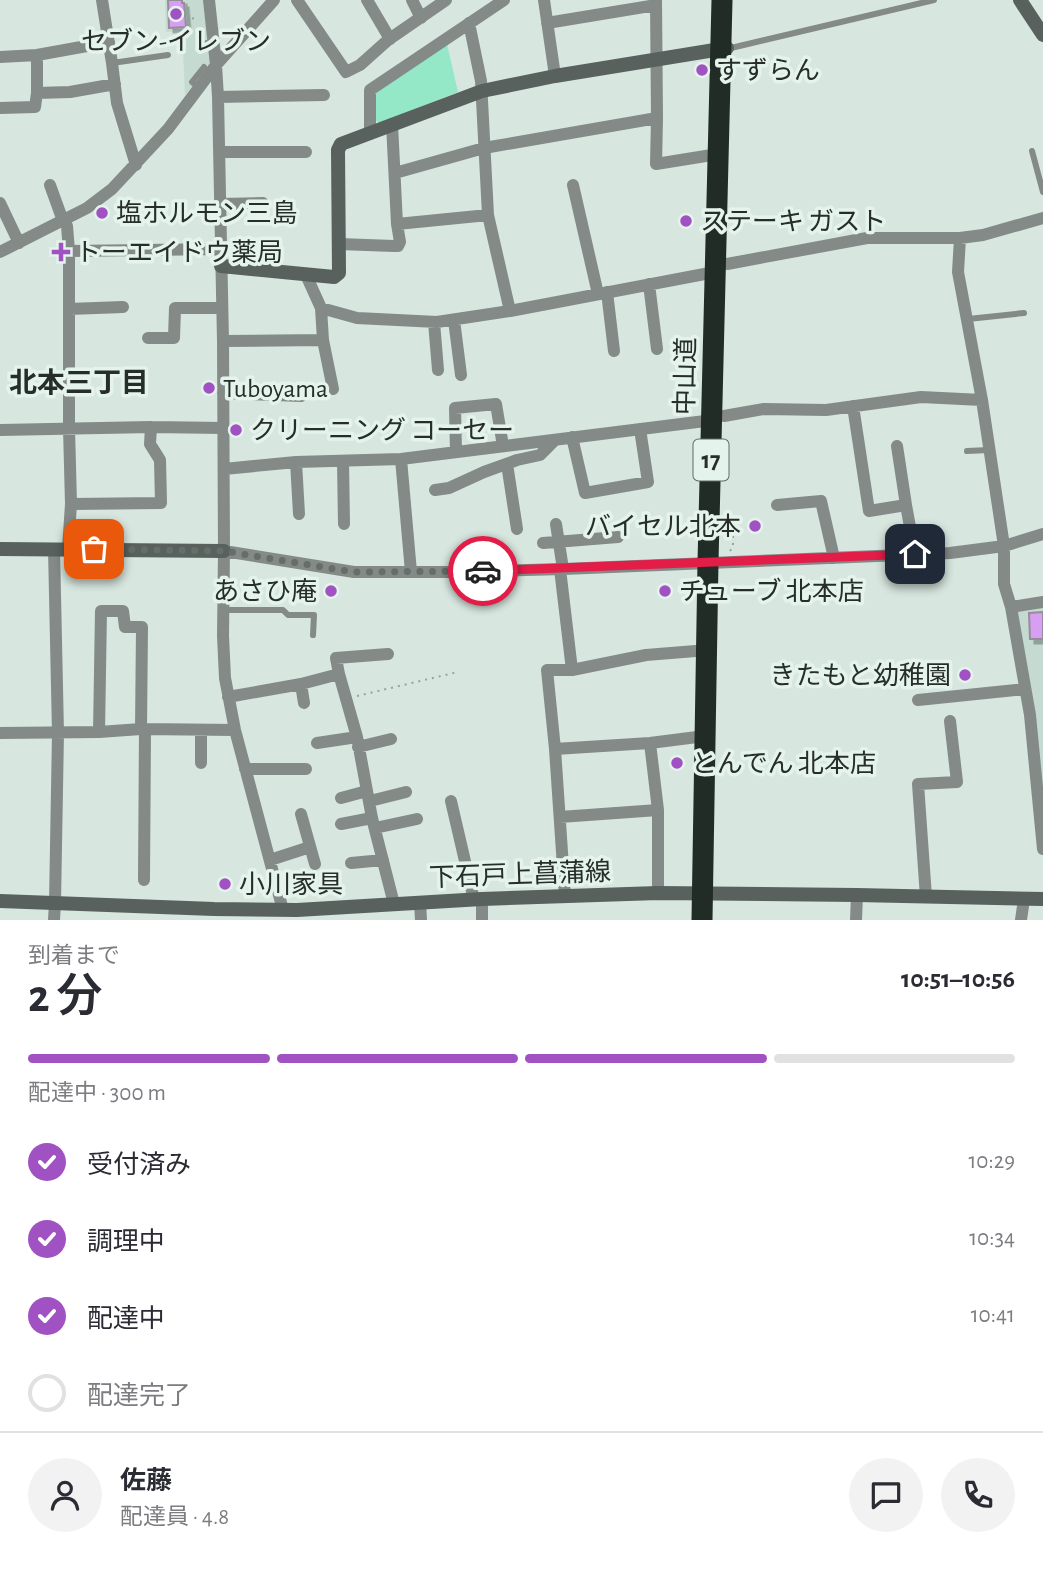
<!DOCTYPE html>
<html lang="ja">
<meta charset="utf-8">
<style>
:root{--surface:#fff;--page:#f2f2f3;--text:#2b2b33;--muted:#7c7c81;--line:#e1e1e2;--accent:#a051c2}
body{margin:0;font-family:"Alegreya Sans","Noto Sans JP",sans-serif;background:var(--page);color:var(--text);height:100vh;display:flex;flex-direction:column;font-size:26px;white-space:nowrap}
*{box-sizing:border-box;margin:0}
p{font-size:23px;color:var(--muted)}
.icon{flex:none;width:38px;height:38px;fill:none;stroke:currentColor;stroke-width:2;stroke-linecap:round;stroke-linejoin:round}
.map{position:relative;height:920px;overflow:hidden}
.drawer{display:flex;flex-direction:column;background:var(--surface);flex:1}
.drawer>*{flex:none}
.pin{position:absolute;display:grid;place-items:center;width:60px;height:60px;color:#fff;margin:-30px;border-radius:14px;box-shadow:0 4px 10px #0006}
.courier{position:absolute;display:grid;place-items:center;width:70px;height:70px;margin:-35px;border:5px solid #e11d48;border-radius:50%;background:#fff;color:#222;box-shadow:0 2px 9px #0007}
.head em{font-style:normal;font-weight:600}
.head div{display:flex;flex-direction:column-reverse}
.head{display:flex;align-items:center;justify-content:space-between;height:119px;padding:0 28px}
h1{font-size:46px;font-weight:600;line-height:52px}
.bar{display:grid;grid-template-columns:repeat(4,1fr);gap:10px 7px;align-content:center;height:84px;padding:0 28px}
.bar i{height:9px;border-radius:5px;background:var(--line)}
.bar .active{background:var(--accent)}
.bar p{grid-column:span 4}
.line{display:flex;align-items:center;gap:18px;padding:0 28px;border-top:2px solid var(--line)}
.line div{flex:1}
.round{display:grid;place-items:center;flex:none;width:74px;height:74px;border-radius:37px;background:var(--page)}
ol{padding:0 28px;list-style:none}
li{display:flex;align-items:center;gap:21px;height:77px}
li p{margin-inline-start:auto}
li .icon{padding:7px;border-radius:50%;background:var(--accent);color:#fff;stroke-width:4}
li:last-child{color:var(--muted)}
li i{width:38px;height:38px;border:4px solid var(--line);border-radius:50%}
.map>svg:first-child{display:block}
.built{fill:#c5dbd2}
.green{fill:#94e8c7}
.building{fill:#d79ff1;stroke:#958d99;stroke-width:2;filter:url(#shadow)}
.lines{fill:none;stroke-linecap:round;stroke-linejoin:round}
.path{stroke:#97a39d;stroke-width:2;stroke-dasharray:2 5;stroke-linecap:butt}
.lane{stroke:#848a87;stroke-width:6}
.street{stroke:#848a87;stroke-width:12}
.secondary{stroke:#58615d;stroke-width:14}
.highway{stroke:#212c27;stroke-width:21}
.done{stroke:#656e69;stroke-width:7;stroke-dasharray:0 12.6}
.route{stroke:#e11d48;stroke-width:9}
.poi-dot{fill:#a051c2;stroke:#e4f3ec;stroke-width:2.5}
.labels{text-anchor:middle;stroke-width:7;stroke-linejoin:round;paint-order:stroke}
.shield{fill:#e4f3ec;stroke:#606864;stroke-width:2}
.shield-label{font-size:24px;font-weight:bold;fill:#272d2a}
.poi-label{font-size:26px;fill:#272d2a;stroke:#e4f3ec;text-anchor:start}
.street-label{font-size:26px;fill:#272d2a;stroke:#e4f3ec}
.neighbourhood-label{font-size:28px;font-weight:bold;fill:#272d2a;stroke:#e4f3ec}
</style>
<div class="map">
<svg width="1043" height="920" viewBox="0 0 1043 920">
<defs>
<filter id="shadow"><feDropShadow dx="4.5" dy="4.5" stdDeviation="0" flood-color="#0004"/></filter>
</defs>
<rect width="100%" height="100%" fill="#d7e6df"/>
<path class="built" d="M165,0H204L212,63L185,95L182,31L166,32Z
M1043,602V802L1011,607Z"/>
<path class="green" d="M447,44L458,92L379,123L375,120L374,95L380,90Z"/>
<path class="building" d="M168,0H182V3H184L186,27L169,28Z
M1043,612V639H1030L1029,613Z"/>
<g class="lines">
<path class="path" d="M185,19L198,18
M725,530H733V547L730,551
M357,696L458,672"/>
<path class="lane" d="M202,44L214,42
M731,48L934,0
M112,63L168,55
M199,88L192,82L204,67
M1032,151L1043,192
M968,319L1024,313
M967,451L989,450
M223,610H283L288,615H314L313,635"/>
<path class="street" d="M102,0L112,63L117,103L136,165
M209,0L216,65L218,97L223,341L224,551L223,636L225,678L235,730L283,910
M297,0L346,72L360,65L388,40L446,0
M367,0L390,39
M412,0L421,18
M544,0L555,76
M656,0L657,118L656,164L718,154
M547,23L656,5
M0,57L37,55
M37,93L70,92L115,84
M218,97L324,95
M0,108L35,107L37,93V55L109,42
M370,134V90L504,0
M219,152H306
M395,173L484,148L657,118
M50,185L63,221L67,226L69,251V428L71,504L68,549
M573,185L598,294
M0,203L19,243
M220,204L263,203
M488,215L510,311
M397,224L488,215L481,81L469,23
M960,238L958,272L982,400L1004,546V584L1011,607L1030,715L1043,849
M339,244L394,246H398L400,242L397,224L392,124
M69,251L220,249
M0,252L87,208L112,189L168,129L216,65L274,0
M727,264L867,238H960L983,235L1043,218
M306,275L321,308L323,340L333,389
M649,284L657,349
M607,292L614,351
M321,308L357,318L437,322L510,311L715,272
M69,309L123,307
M454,320L461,375
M434,322L438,370
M148,338H174L175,308H222
M223,341L323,340
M223,393L301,396
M853,406L869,511L906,505L915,554
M724,416L764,409L826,410L921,397L982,400
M0,430L151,427L223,428
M572,437L585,493L648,482L640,429
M897,446L906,505
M456,452L455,408L496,404L503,446
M401,459L411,572
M343,461L344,524
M296,462L299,514
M507,464L517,529
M224,469L296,462L401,459L713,420
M435,490L449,488L484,472L517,460L540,455L555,440
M71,504L161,503L160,460L150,444L151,427
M777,505L821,501L834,558
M556,524L563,569
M543,543L618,537
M224,551L354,572H449L563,569L950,553L1004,546L1043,534
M560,569L572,670
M1011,607L1043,602
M339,674L336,658L388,654
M301,684L304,703
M228,697L301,684L339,674L357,737L372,818L394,904
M918,700L1025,689
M201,730V763
M99,732L101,611H123L125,627H142L141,729
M0,733L99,732L141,729L235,730
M317,743L357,737
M650,743L658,810V893
M358,747L391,739
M555,749L650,743L705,736
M245,769H306
M341,798L367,791
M370,801L406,792
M451,801L474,900
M301,814L315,864
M560,817L658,810
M341,824L372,818
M375,828L417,819
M270,860L310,847
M351,863L383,860
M144,880L145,729
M565,896L555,749L547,670H572L646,655L708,650
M926,897L918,784L957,782L950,721
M482,899V920
M420,903L421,920
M54,920L55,903L58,733L54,549
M856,920L857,895
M1021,920L1024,899"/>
<path class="secondary" d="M1020,0L1043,35
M221,266L334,277L339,273L338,150L341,144L482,91L555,76L727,48
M0,549L224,551
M0,901L214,909L297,910L482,899L658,893L857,895L1043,899"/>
<path class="highway" d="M702,920L708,562L722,0"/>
</g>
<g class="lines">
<path class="done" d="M94,549L224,551L354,572L483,571"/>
<path class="route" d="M483,571L915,554"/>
</g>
<g class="poi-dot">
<circle cx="176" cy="14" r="7"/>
<circle cx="702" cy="70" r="7"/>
<circle cx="102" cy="213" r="7"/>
<circle cx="686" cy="221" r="7"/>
<path d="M57.5 241.5h7v7h7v7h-7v7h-7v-7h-7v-7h7z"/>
<circle cx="209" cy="388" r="7"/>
<circle cx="236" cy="430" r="7"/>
<circle cx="755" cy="526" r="7"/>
<circle cx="331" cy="591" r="7"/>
<circle cx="665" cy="591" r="7"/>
<circle cx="965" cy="675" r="7"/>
<circle cx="677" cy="763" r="7"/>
<circle cx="225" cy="884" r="7"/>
</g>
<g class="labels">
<rect class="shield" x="693.5" y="439.5" width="35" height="41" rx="5"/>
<g class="shield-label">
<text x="711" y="468">17</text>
</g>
<g class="poi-label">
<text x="176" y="50" text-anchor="middle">セブン-イレブン</text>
<text x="716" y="79">すずらん</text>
<text x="116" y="222">塩ホルモン三島</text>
<text x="700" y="230">ステーキ ガスト</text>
<text x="75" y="261">トーエイドウ薬局</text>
<text x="223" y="397">Tuboyama</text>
<text x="250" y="439">クリーニング コーセー</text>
<text x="741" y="535" text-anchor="end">バイセル北本</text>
<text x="317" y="600" text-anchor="end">あさひ庵</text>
<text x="679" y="600">チューブ 北本店</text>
<text x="951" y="684" text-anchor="end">きたもと幼稚園</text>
<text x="691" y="772">とんでん 北本店</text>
<text x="239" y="893">小川家具</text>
</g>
<g class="street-label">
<text transform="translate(685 376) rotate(-89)" y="9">中山道</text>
<text transform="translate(520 874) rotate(-2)" y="9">下石戸上菖蒲線</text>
</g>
<g class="neighbourhood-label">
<text x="79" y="392">北本三丁目</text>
</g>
</g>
</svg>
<div class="pin" style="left:94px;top:549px;background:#ea580c"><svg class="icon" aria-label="bag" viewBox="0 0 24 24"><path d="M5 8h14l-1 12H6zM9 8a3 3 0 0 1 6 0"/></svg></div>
<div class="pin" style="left:915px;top:554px;background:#1f2937"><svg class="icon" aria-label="home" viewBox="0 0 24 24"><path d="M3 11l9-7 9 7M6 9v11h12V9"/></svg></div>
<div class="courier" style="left:483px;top:571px"><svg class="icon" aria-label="car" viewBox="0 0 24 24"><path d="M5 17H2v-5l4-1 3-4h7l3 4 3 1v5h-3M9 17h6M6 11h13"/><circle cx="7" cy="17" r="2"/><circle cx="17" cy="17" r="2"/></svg></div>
</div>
<section class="drawer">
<div class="head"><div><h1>2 分</h1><p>到着まで</p></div><em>10:51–10:56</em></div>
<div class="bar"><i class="active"></i><i class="active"></i><i class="active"></i><i></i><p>配達中 · 300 m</p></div>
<ol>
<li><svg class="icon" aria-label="check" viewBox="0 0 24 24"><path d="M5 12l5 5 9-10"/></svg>受付済み<p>10:29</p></li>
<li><svg class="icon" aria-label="check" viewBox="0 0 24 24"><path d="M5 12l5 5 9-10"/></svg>調理中<p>10:34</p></li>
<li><svg class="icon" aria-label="check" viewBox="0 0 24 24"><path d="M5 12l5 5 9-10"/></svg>配達中<p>10:41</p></li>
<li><i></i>配達完了</li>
</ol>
<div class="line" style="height:126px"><a class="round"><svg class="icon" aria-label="person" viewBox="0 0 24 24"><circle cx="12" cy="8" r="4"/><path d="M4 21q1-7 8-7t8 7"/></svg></a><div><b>佐藤</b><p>配達員 · 4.8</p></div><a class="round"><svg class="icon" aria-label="chat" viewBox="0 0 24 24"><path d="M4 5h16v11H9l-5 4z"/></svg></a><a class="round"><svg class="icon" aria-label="phone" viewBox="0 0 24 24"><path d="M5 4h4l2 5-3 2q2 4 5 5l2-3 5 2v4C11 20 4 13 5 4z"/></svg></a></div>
</section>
